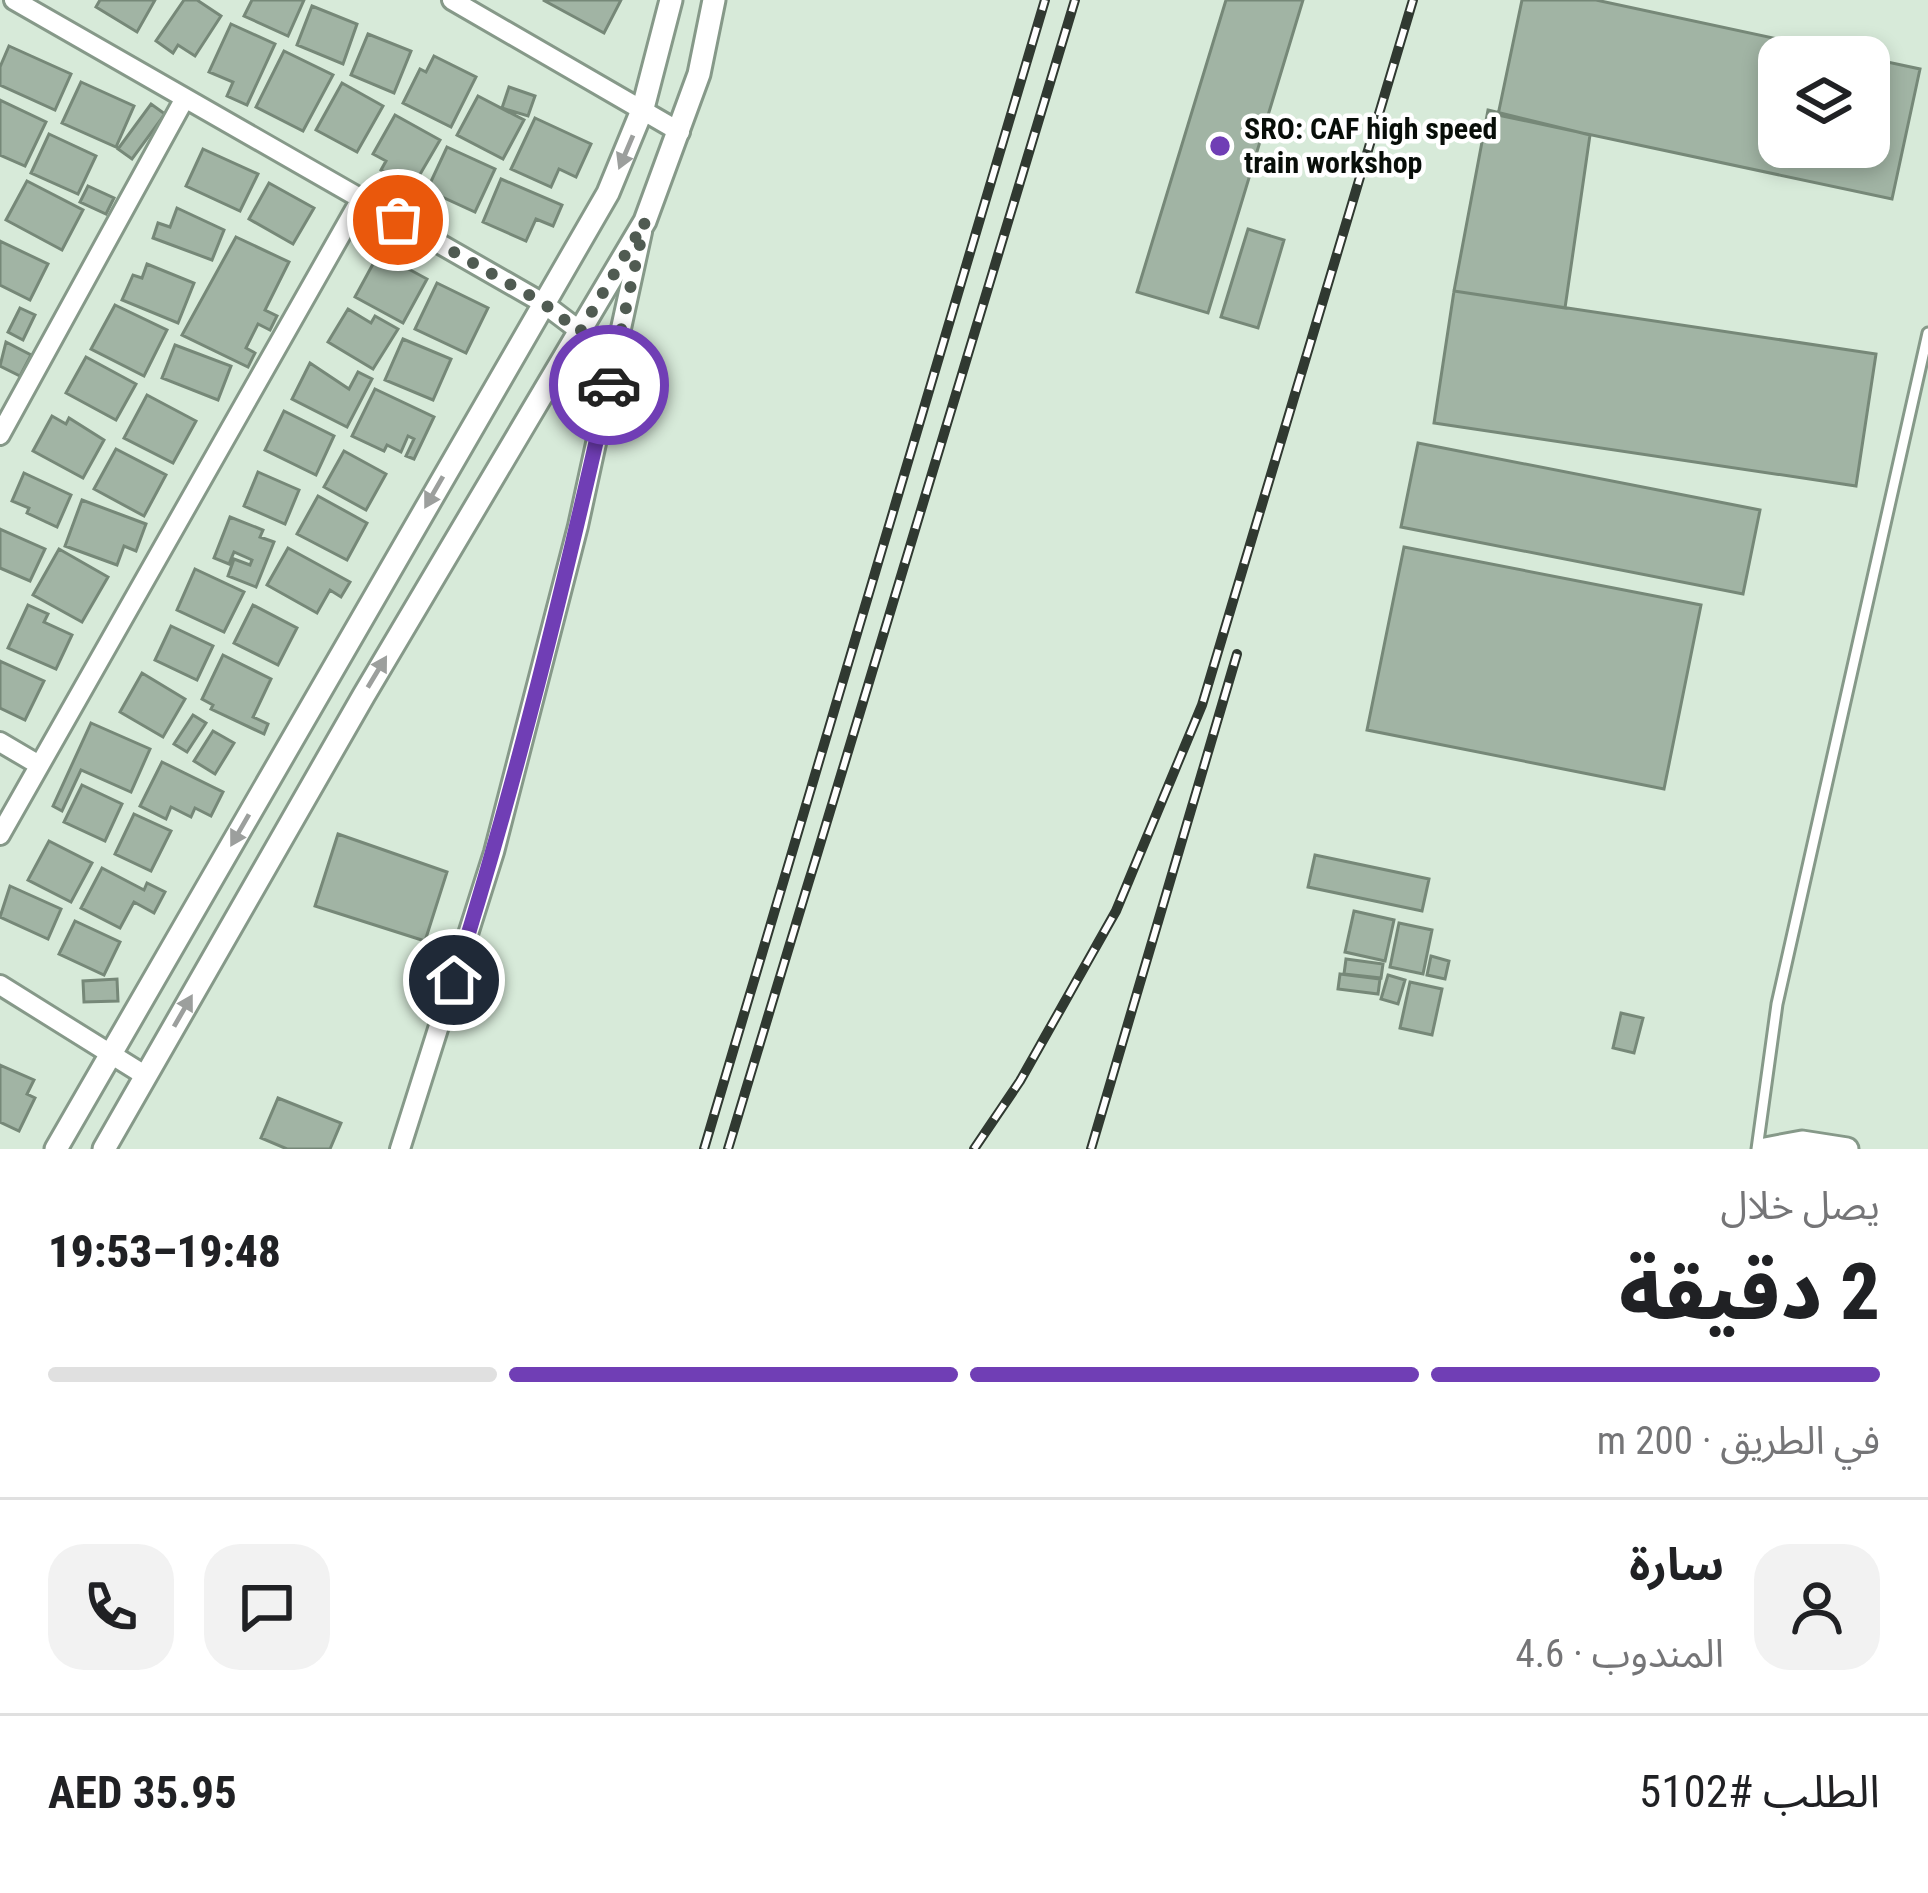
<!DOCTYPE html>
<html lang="ar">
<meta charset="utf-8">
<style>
:root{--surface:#fff;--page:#f2f2f2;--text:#202124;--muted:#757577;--line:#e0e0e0;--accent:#703eb5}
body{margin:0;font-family:"Roboto Condensed","Noto Sans Arabic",sans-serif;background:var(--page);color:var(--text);direction:rtl;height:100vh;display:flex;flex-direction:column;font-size:45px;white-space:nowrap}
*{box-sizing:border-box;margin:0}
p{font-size:39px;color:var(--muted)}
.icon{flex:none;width:66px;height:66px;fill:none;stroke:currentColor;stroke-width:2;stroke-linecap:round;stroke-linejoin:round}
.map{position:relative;height:1149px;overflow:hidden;direction:ltr}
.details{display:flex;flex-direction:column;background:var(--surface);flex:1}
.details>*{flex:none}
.controls{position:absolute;left:1758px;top:36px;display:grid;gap:24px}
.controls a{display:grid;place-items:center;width:132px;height:132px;border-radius:24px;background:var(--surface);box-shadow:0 6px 18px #0003;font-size:60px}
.pin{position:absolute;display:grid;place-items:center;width:102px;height:102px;color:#fff;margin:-51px;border:6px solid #fff;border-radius:50%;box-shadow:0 3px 12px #0007}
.courier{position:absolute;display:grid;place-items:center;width:120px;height:120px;margin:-60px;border:9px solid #703eb5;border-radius:50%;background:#fff;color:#222;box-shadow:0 3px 15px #0007}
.headline em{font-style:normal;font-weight:800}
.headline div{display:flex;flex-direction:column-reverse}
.headline{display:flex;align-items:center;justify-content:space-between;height:204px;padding:0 48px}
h1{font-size:78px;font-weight:800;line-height:90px}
.bar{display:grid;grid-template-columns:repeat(4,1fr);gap:18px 12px;align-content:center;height:144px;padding:0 48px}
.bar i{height:15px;border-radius:9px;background:var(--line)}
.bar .current{background:var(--accent)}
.bar p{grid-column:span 4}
.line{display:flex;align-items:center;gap:30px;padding:0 48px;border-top:3px solid var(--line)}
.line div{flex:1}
.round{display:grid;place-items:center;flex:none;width:126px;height:126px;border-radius:36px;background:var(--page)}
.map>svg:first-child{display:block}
.building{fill:#a1b4a4;stroke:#768878;stroke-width:3}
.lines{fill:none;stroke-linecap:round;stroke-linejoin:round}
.service-casing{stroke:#869989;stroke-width:15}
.minor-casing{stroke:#869989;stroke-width:24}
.tertiary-casing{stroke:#869989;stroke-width:27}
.service{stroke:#fff;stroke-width:9}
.minor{stroke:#fff;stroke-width:18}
.tertiary{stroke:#fff;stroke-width:21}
.rail-casing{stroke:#303931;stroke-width:10}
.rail{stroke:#fff;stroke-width:6;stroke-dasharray:18;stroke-linecap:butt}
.oneway{fill:#9c9f9d}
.done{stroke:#505b52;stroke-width:12;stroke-dasharray:0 21.6}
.route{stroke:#703eb5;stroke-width:15}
.poi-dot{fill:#703eb5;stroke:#fff;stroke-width:4.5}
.labels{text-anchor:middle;stroke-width:9;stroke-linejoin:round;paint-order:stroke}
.poi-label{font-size:30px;font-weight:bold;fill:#080e09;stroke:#fff;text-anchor:start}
</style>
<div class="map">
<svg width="1928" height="1149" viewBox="0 0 1928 1149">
<rect width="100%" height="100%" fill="#d7ead9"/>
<path class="building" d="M100,0H155L137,32L96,7Z
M184,0H197L221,16L195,56L178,45L173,53L156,41Z
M252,0H304L288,36L244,16Z
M543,0H621L604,33Z
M1226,0H1303L1208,313L1137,292Z
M1522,0H1596L1862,57H1779V147H1869V58L1920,69L1892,199L1498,115Z
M312,6L357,24L343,64L297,45Z
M231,24L275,44L247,105L227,96L233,82L209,72Z
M368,34L411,51L394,93L351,75Z
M9,46L71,74L55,110L0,85V67Z
M284,51L333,75L303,131L256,107Z
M434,56L476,77L451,127L403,103L420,69L426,72Z
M81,82L134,106L116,147L62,123Z
M342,83L383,106L357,152L316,130Z
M509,87L535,96L528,116L502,108Z
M478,96L524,120L503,159L457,135Z
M0,100L46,122L25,166L0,155Z
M151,104L165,114L132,159L118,149Z
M1488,110L1590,135L1565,308L1454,291Z
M395,115L440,140L412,188L381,170L386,161L373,154Z
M535,118L591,144L576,177L559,169L551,187L511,169Z
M49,134L96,156L78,194L31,173Z
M447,147L495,169L475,212L427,190Z
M203,149L258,174L240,211L186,186Z
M501,179L562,205L553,226L536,219L526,241L483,222Z
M27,181L83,210L62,250L6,220Z
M269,183L314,208L293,244L249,219Z
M88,186L114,198L106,214L80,202Z
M177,208L224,230L212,260L153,238L158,223L170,227Z
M1248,229L1284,240L1258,328L1221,317Z
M236,237L289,262L265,310L277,316L270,330L258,324L246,348L255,353L248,367L182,335Z
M0,241L48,264L30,300L0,285Z
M379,253L427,279L403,323L355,297Z
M147,264L194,283L178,323L122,300L133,275L142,278Z
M437,283L488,308L466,353L415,329Z
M1454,291L1876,354L1856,486L1434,423Z
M115,305L167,330L144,376L91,349Z
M20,308L35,315L23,340L8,332Z
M348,309L371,323L375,316L398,329L373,369L328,342Z
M403,339L451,359L433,400L385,380Z
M6,342L31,355L20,376L0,366Z
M175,345L231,366L218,400L162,378Z
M86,357L136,384L116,420L66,393Z
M310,363L349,389L358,372L372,379L347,427L292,399Z
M375,389L434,417L414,459L406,456L414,439L408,436L401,452L387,445L384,451L352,436Z
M147,395L196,421L173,463L124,438Z
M284,411L334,436L316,475L265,450Z
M52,416L66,424L69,418L104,440L83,478L33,451Z
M1418,443L1760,510L1743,594L1401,527Z
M116,449L166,475L144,516L94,489Z
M344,451L386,474L366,510L324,487Z
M258,472L299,490L285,524L244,506Z
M24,473L71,495L57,527L27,513L29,508L12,501Z
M318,496L367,523L347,560L297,534Z
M82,500L146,524L136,551L124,546L117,565L65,546Z
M230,517L263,530L260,537L274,542L256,587L228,576L234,559L250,565L252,560L234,552L229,564L214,558Z
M0,529L45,549L30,581L0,568Z
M1404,547L1701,605L1664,789L1367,730Z
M288,548L350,582L341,597L330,590L317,613L267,585Z
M59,549L108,577L82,622L33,595Z
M195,569L244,592L224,632L177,610Z
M28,605L48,614L44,622L72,635L56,669L8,648Z
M253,605L297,628L278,665L234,643Z
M171,626L213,646L197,680L155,660Z
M223,655L271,679L253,717L268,724L264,734L211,709L213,705L202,699Z
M0,661L44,681L25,720L0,708Z
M142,673L185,699L163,737L120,712Z
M193,715L206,723L187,752L174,744Z
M91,723L150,749L131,792L81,770L62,811L53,806Z
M213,731L234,743L215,774L194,761Z
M162,762L223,792L211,816L195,808L191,817L171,807L166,819L140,806Z
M82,785L122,804L105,841L64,822Z
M134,814L171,831L151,871L115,854Z
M338,834L447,872L425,941L315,906Z
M49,841L92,863L71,902L28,880Z
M1315,855L1429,879L1422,911L1308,887Z
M102,868L144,890L147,883L165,892L154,913L134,902L120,928L81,908Z
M10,886L61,909L48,939L0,917Z
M1354,911L1394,920L1385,961L1345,952Z
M75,921L120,942L104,975L59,954Z
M1399,923L1432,930L1423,974L1390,967Z
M1431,956L1449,961L1445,979L1427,975Z
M1346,959L1383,964L1381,978L1344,974Z
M1340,974L1380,979L1378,994L1338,989Z
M1388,975L1405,980L1398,1004L1381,999Z
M117,979L118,1001L84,1002L83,981Z
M1410,982L1442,989L1432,1035L1400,1028Z
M1621,1013L1643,1018L1634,1053L1613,1048Z
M0,1065L34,1080L27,1094L35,1098L19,1131L0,1122Z
M278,1098L341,1123L330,1149H287L261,1138Z"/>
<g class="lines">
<g class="service-casing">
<path id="service" d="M1757,1149L1777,1004L1928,333"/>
</g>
<g class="minor-casing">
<path id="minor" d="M14,0L543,303L580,331
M452,0L680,132
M0,435L185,98
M0,742L39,765
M0,835L361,199
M0,985L146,1076
M400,1149L494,852L578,526L642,232"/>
</g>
<g class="tertiary-casing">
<path id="tertiary" d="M56,1149L608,193L643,108L671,0
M104,1149L364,695L645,221L699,74L714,0
M1765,1149L1802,1142L1847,1149"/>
</g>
<use href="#service" class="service"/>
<use href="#minor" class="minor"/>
<use href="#tertiary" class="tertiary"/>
<g class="rail-casing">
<path id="rail" d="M704,1149L1045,0
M728,1149L1075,0
M974,1149L1020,1081L1116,911L1202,705L1413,0
M1091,1149L1237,654"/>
</g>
<use href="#rail" class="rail"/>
</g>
<defs><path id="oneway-solid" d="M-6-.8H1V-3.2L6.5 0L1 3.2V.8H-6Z" transform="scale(3)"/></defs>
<g class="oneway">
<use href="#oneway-solid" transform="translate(626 152) rotate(113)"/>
<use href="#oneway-solid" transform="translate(434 492) rotate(120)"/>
<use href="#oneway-solid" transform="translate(377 672) rotate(-59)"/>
<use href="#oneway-solid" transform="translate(240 830) rotate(120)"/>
<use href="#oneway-solid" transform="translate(183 1011) rotate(-60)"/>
</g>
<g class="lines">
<path class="done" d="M398,220L543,303L580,332L645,221L609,385"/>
<path class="route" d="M454,980C516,784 564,585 609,385"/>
</g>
<circle class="poi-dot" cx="1220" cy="146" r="12"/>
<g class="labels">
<g class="poi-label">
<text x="1244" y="139">SRO: CAF high speed<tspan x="1244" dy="34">train workshop</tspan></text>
</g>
</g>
</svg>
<div class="controls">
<a><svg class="icon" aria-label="layers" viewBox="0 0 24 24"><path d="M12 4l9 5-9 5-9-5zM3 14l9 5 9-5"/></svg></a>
</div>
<div class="pin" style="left:398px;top:220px;background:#ea580c"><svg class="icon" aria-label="bag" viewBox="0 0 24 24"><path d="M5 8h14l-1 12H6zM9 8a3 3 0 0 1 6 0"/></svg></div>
<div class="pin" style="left:454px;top:980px;background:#1f2937"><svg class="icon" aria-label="home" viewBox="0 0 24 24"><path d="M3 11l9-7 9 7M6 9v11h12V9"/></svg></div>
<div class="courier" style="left:609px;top:385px"><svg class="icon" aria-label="car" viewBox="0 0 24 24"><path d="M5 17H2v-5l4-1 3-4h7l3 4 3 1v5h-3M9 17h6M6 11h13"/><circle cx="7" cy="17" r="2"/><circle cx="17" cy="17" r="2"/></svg></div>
</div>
<section class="details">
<div class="headline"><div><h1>2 دقيقة</h1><p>يصل خلال</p></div><em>19:48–19:53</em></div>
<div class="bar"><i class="current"></i><i class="current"></i><i class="current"></i><i></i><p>في الطريق · 200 m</p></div>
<div class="line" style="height:216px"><a class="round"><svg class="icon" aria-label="person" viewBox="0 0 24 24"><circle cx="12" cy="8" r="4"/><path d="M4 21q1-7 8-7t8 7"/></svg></a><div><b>سارة</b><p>المندوب · 4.6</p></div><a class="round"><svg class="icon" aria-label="chat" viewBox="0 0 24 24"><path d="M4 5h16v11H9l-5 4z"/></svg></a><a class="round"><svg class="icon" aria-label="phone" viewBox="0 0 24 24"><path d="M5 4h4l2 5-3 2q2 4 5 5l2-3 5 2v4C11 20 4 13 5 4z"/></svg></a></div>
<div class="line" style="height:156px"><div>الطلب #5102</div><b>AED 35.95</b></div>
</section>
